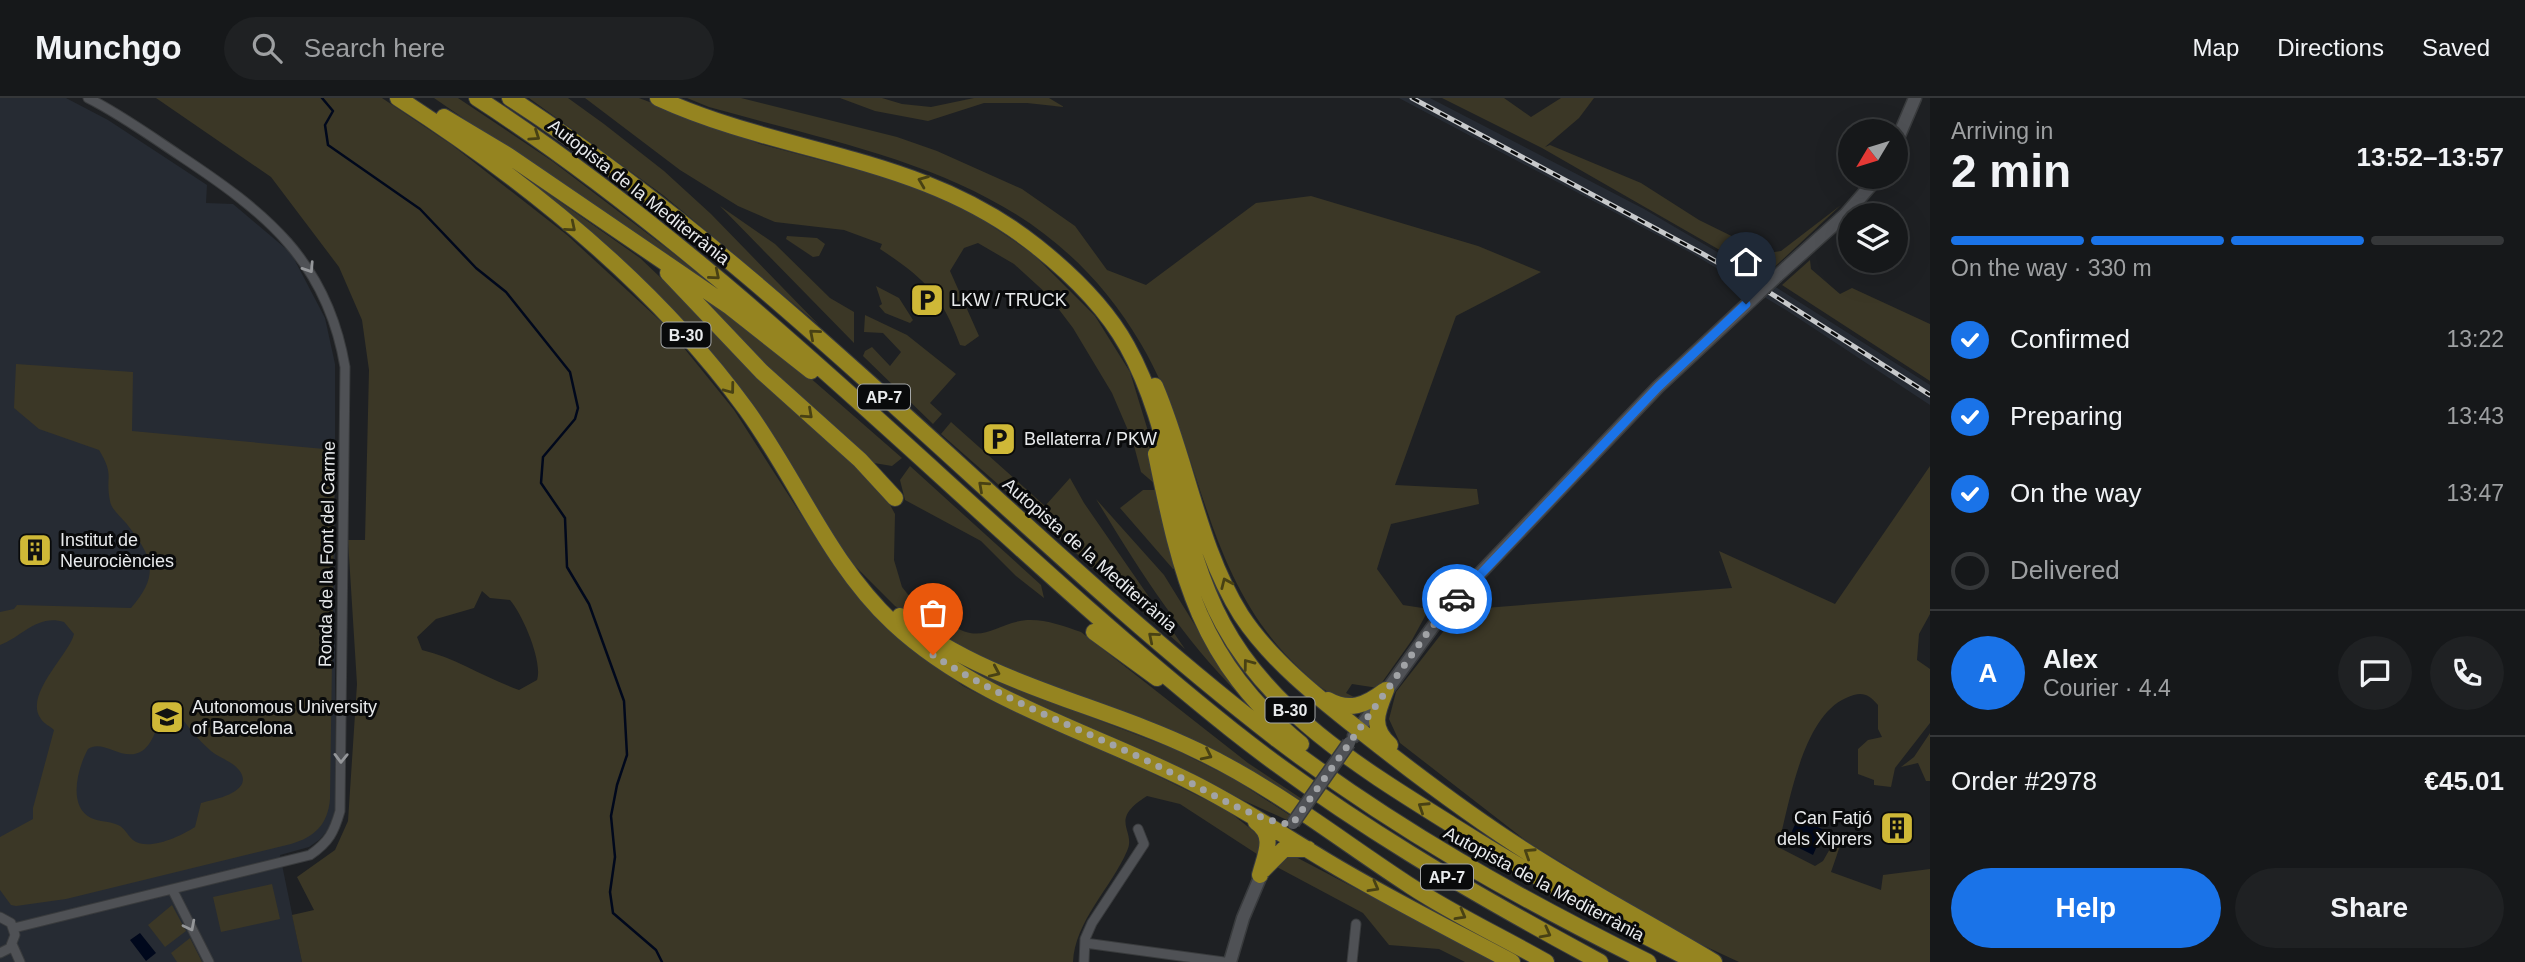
<!DOCTYPE html>
<meta charset="utf-8">
<style>
:root{--surface:#16181a;--page:#1f2123;--text:#f1f3f6;--muted:#9ea0a2;--line:#353739;--accent:#1a73e8}
body{margin:0;font-family:Helvetica,sans-serif;background:var(--page);color:var(--text);height:100vh;display:flex;flex-direction:column;font-size:26px;white-space:nowrap}
*{box-sizing:border-box;margin:0}
p{font-size:23px;color:var(--muted)}
.icon{flex:none;width:38px;height:38px;fill:none;stroke:currentColor;stroke-width:2;stroke-linecap:round;stroke-linejoin:round}
.map{position:relative;flex:1;overflow:hidden}
.details{display:flex;flex-direction:column;background:var(--surface);width:595px}
.details>*{flex:none}
.needle{width:46px;rotate:232deg}
.tools{position:absolute;left:1838px;top:21px;display:grid;gap:14px}
.tools a{display:grid;place-items:center;width:70px;height:70px;border-radius:50%;background:var(--surface);box-shadow:0 7px 28px #0002,0 0 0 2px var(--line);font-size:35px}
.pin{position:absolute;display:grid;place-items:center;width:60px;height:60px;color:#fff;margin:-72px -30px;border-radius:50% 50% 50% 0;rotate:-45deg;box-shadow:0 0 7px #0007}
.pin .icon{rotate:45deg}
.courier{position:absolute;display:grid;place-items:center;width:70px;height:70px;margin:-35px;border:5px solid #1a73e8;border-radius:50%;background:#fff;color:#222;box-shadow:0 2px 9px #0007}
.summary em{font-style:normal;font-weight:700}
.summary div{display:flex;flex-direction:column-reverse}
.summary{display:flex;align-items:center;justify-content:space-between;height:119px;padding:0 21px}
h1{font-size:46px;font-weight:700;line-height:52px}
.bar{display:grid;grid-template-columns:repeat(4,1fr);gap:10px 7px;align-content:center;height:84px;padding:0 21px}
.bar i{height:9px;border-radius:5px;background:var(--line)}
.bar .selected{background:var(--accent)}
.bar p{grid-column:span 4}
.line{display:flex;align-items:center;gap:18px;padding:0 21px;border-top:2px solid var(--line)}
.line div{flex:1}
.round{display:grid;place-items:center;flex:none;width:74px;height:74px;border-radius:37px;background:var(--page)}
ol{padding:0 21px;list-style:none}
li{display:flex;align-items:center;gap:21px;height:77px}
li p{margin-inline-start:auto}
li .icon{padding:7px;border-radius:50%;background:var(--accent);color:#fff;stroke-width:4}
li:last-child{color:var(--muted)}
li i{width:38px;height:38px;border:4px solid var(--line);border-radius:50%}
.action{display:flex;gap:14px;margin-top:auto;padding:14px 21px}
.action a{flex:1;height:80px;border-radius:42px;background:var(--accent);color:#fff;font-size:28px;font-weight:700;line-height:80px;text-align:center}
.action a+a{background:var(--page);color:var(--text)}
header{display:flex;align-items:center;gap:42px;box-sizing:border-box;height:98px;padding:0 35px;background:var(--surface);border-bottom:2px solid var(--line)}
header strong{font-size:33px}
nav{display:flex;gap:38px;margin-inline-start:auto;font-size:24px}
.search{width:490px;height:63px;background:var(--page);display:flex;align-items:center;gap:18px;box-sizing:border-box;padding:0 24px;border-radius:38px;color:var(--muted);font-size:26px}
main{display:flex;flex:1;min-height:0}
.map>svg:first-child{display:block}
.built{fill:#262b33}
.green{fill:#3b3726;fill-rule:evenodd}
.water{fill:#00081c}
.lines{fill:none;stroke-linecap:round;stroke-linejoin:round}
.stream{stroke:#00081c;stroke-width:2.5}
.street-casing{stroke:#393b3d;stroke-width:11}
.secondary-casing{stroke:#393b3d;stroke-width:15}
.highway-casing{stroke:#393b3d;stroke-width:18}
.street{stroke:#4f5155;stroke-width:9}
.secondary{stroke:#4f5155;stroke-width:12}
.highway{stroke:#958420;stroke-width:16}
.rail-casing{stroke:#c7c9cb;stroke-width:5}
.rail{stroke:#090a0b;stroke-width:2.5;stroke-dasharray:8;stroke-linecap:butt}
.secondary-bridge-casing{stroke:#393b3d;stroke-width:15;stroke-linecap:butt}
.secondary-bridge{stroke:#4f5155;stroke-width:12}
.oneway{stroke:#484114}
.oneway2{stroke:#949699}
.done{stroke:#a1a3a6;stroke-width:7;stroke-dasharray:0 12.6}
.route{stroke:#1a73e8;stroke-width:9}
.labels{text-anchor:middle;stroke-width:6;stroke-linejoin:round;paint-order:stroke}
.shield{fill:#090a0b;stroke:#a5a7a8;stroke-width:2}
.shield-label{font-size:16px;font-weight:bold;fill:#e8eaec}
.street-label{font-size:18px;fill:#e8eaec;stroke:#090a0b}
.poi-label{font-size:18px;fill:#e8eaec;stroke:#090a0b;text-anchor:start}
</style>
<header>
<strong>Munchgo</strong>
<div class="search"><svg class="icon" aria-label="search" viewBox="0 0 24 24"><circle cx="10" cy="10" r="6"/><path d="M15 15l6 6"/></svg>Search here</div>
<nav><a>Map</a><a>Directions</a><a>Saved</a></nav>
</header>
<main>
<div class="map">
<svg width="1930" height="864" viewBox="0 0 1930 864">
<rect width="100%" height="100%" fill="#1e2023"/>
<path class="built" d="M0,0H66L108,22L207,87L206,105L233,106L291,155L325,220L335,266V712L329,731L319,742L309,749L280,757L302,864H0Z
M1399,0H1430L1644,111L1760,179L1930,287V307L1786,212L1693,156Z"/>
<path class="green" d="M156,0H382L452,47L567,137L667,229L734,312L825,454L852,490L880,523L917,555L963,588L998,606L1107,653L1227,712L1262,740L1260,758L1180,706L1147,698C1107,723 1137,732 1127,753C1111,790 1075,823 1073,864H302L292,817L314,812L297,779L335,752L348,723L357,586L348,442H365L369,272L362,222L339,169L271,79ZM482,493L490,500L510,502C523,517 543,564 537,582L519,592C485,580 456,560 422,552L417,539L436,521L474,510Z
M434,0H458L552,63L669,152L743,212Z
M529,0H568L604,26L664,73L711,116L819,227L663,97Z
M585,0H639L760,46L903,84L968,112L1032,155L1095,218L1130,274L1148,333L1177,469L1173,471L1120,410L1143,392H1156L1155,386L1141,374L1133,344L1112,295L1073,230L1048,197L1014,166L978,145L964,150L950,173L979,238L965,248L960,247C942,197 924,180 880,151L882,146L844,132L775,124L738,108L680,72Z
M687,0H741L897,39L937,53L1022,91L1075,128L1107,172L1146,187L1256,105L1311,98L1478,148L1541,174L1456,218L1395,387L1477,391L1479,406L1391,426L1377,471L1403,507L1429,511L1412,542L1378,590L1352,586L1346,595L1358,601C1332,602 1318,588 1300,571C1202,479 1205,355 1141,246C1043,79 879,57 709,9Z
M840,0H882L902,6L931,9L974,0H1049L1064,9L1027,5H984L928,23L875,13Z
M1442,0H1504L1531,19L1561,0H1594L1579,20L1545,49L1550,47L1641,85L1699,122L1766,155L1781,153L1841,107L1765,178L1542,50Z
M495,58L640,160L849,359L889,405L895,416L894,462L902,489L926,519L936,526L949,525C982,549 994,525 1027,522C1045,521 1064,528 1081,534L1248,665L1302,701L1299,706L1186,640L1126,614L1066,596L991,567L895,508L850,463L723,273Z
M720,108L775,146L830,200L854,214V245Z
M787,138L817,140L825,146L819,158L813,159L786,141Z
M1810,162L1811,171L1840,196L1852,190L1930,226V283L1782,187Z
M876,188L899,200L913,222L910,225L885,215L879,208L882,206Z
M694,193L800,271L902,360L892,368L874,365L785,291Z
M865,217L907,237L956,276L930,305L942,316L933,326L863,258L865,253L872,249L890,268L901,254L883,235L864,234Z
M16,266L133,274L132,333L335,352L330,701C328,726 315,739 291,746L66,801L16,808L11,807L0,792V739L33,721V710L54,632C50,628 44,626 41,621C23,597 69,557 74,536L64,524C37,516 22,539 0,547V514L14,511L17,507L131,510C161,476 152,458 126,425C121,419 111,411 110,403C105,378 115,378 99,352L39,331L14,310ZM169,611H175C186,626 197,641 211,653C219,660 232,663 239,672C256,694 213,702 201,705L195,729C181,738 148,754 133,742C127,737 125,730 118,727C109,723 100,724 91,720C67,708 78,669 88,651C103,640 123,665 142,653C156,644 156,622 169,611Z
M951,324L1045,408L1070,380L1084,405L1185,551L941,336Z
M910,368L1041,487L1044,500L1016,478L981,443L905,402L900,382Z
M1930,368V516L1919,536L1917,562L1930,571V625L1895,670L1891,689L1874,687V682L1858,676V651L1868,642L1882,639L1878,631V607C1868,595 1861,593 1846,600C1802,619 1789,707 1778,749L1815,768L1823,763L1835,742L1841,745L1831,774L1881,792L1883,777L1930,771V864H1739L1683,838L1529,745L1400,645L1389,621L1396,594L1460,512L1732,490L1719,453L1835,506Z
M1096,401L1164,477L1217,563L1241,594L1239,596C1181,539 1138,470 1096,401Z
M973,574L1174,651L1234,681L1291,718L1287,722L996,591Z
M1930,635V683H1926L1918,665L1901,669L1914,659Z
M1292,757L1496,864H1465L1439,851L1389,847L1363,815L1275,768Z
M272,786L280,821L221,834L213,799Z
M172,807L186,833L165,849L148,827Z
M190,840L202,864H177L171,855Z"/>
<path class="water" d="M1798,720L1824,732L1813,757L1787,744Z
M140,835L156,855L146,863L130,842Z"/>
<g class="lines">
<path class="stream" d="M322,0L333,13L325,27L328,47L420,111L476,170L506,194L570,274L578,310L575,321L543,359L541,385L565,420L567,469L589,506L624,603L627,657L617,687L611,718L615,759L610,794L613,815L656,852L662,864"/>
<g class="street-casing">
<path id="street" d="M172,791L209,864
M0,819L11,825L15,837L10,850L0,855
M14,830L310,757C329,744 334,734 340,713L345,269C327,162 265,114 179,57C149,37 120,16 88,0
M1085,845L1224,864
M12,846L20,864
M1084,864L1085,841L1092,825L1144,746L1138,731
M1352,864L1356,826"/>
</g>
<g class="secondary-casing">
<path id="secondary" d="M1895,47L1915,0
M1777,178L1846,116L1878,79
M1354,638L1445,512L1658,289L1759,195
M1230,864L1243,820L1264,770"/>
</g>
<g class="highway-casing">
<path id="highway" d="M398,0C528,84 655,186 746,311C797,381 829,465 893,525C975,602 1092,634 1191,684C1239,708 1283,737 1328,764C1388,800 1450,831 1512,864
M477,0C754,180 975,427 1232,632C1347,723 1472,795 1600,864
M510,0C791,182 1014,438 1278,642C1394,730 1518,800 1648,864
M658,0C785,58 921,56 1036,148C1070,175 1106,210 1127,248C1175,334 1176,439 1223,526C1272,617 1366,673 1452,727C1531,777 1612,822 1696,864
M444,19L509,58L730,209L811,273
M668,175L762,274L860,362L895,400
M1155,288C1187,362 1198,449 1241,517C1271,563 1320,601 1363,635C1420,680 1478,724 1540,762C1597,798 1656,829 1714,864
M1156,356C1181,479 1199,563 1301,646
M900,518C988,587 1099,605 1198,653C1274,689 1341,743 1412,789C1455,817 1502,839 1546,864
M1094,534L1157,580
M1386,592C1377,614 1370,629 1390,647
M1328,602C1349,614 1366,607 1384,593
M1256,724C1276,738 1265,757 1260,777
M1263,772L1284,751H1308"/>
</g>
<use href="#street" class="street"/>
<use href="#secondary" class="secondary"/>
<use href="#highway" class="highway"/>
<g class="rail-casing">
<path id="rail" d="M1412,0L1703,156L1767,193L1930,297"/>
</g>
<use href="#rail" class="rail"/>
<g class="secondary-bridge-casing">
<path id="secondary-bridge" d="M1759,195L1777,178
M1293,725L1349,645"/>
</g>
<use href="#secondary-bridge" class="secondary-bridge"/>
</g>
<defs><path id="oneway-chevron" d="M-2-3.5L2.5 0L-2 3.5" fill="none" stroke-width="1.6" stroke-linecap="round" stroke-linejoin="round" transform="scale(1.75)"/></defs>
<g class="oneway">
<use href="#oneway-chevron" transform="translate(535 38) rotate(34)"/>
<use href="#oneway-chevron" transform="translate(923 83) rotate(-158)"/>
<use href="#oneway-chevron" transform="translate(571 129) rotate(40)"/>
<use href="#oneway-chevron" transform="translate(715 177) rotate(40)"/>
<use href="#oneway-chevron" transform="translate(814 236) rotate(-139)"/>
<use href="#oneway-chevron" transform="translate(730 291) rotate(53)"/>
<use href="#oneway-chevron" transform="translate(808 316) rotate(42)"/>
<use href="#oneway-chevron" transform="translate(983 388) rotate(-138)"/>
<use href="#oneway-chevron" transform="translate(1226 485) rotate(-114)"/>
<use href="#oneway-chevron" transform="translate(1153 539) rotate(-140)"/>
<use href="#oneway-chevron" transform="translate(1248 566) rotate(-127)"/>
<use href="#oneway-chevron" transform="translate(995 574) rotate(24)"/>
<use href="#oneway-chevron" transform="translate(1207 657) rotate(26)"/>
<use href="#oneway-chevron" transform="translate(1423 709) rotate(-147)"/>
<use href="#oneway-chevron" transform="translate(1529 755) rotate(-147)"/>
<use href="#oneway-chevron" transform="translate(1374 789) rotate(29)"/>
<use href="#oneway-chevron" transform="translate(1461 817) rotate(29)"/>
<use href="#oneway-chevron" transform="translate(1546 835) rotate(28)"/>
</g>
<g class="oneway2">
<use href="#oneway-chevron" transform="translate(309 170) rotate(57)"/>
<use href="#oneway-chevron" transform="translate(341 660) rotate(91)"/>
<use href="#oneway-chevron" transform="translate(190 828) rotate(63)"/>
</g>
<g class="lines">
<path class="done" d="M933,557C1005,604 1085,632 1162,670C1195,686 1254,723 1289,726L1293,725L1430,531L1457,501"/>
<path class="route" d="M1457,501L1658,289L1746,206"/>
</g>
<defs>
<g id="parking-square" transform="scale(1.75)"><rect x="-9" y="-9" width="18" height="18" rx="4" fill="#cfb837" stroke="#090a0b"/><path d="M-3.5-5.5H1a3.5 3.5 0 0 1 0 7H-1V5.5H-3.5ZM-1-3.4V-.6H.8a1.4 1.4 0 0 0 0-2.8Z" fill="#111"/></g>
<g id="building-square" transform="scale(1.75)"><rect x="-9" y="-9" width="18" height="18" rx="4" fill="#cfb837" stroke="#090a0b"/><path d="M-4-6H4V6H1V3H-1V6H-4ZM-2.5-4.3h1.7v1.8h-1.7ZM.8-4.3h1.7v1.8H.8ZM-2.5-1h1.7V.8h-1.7ZM.8-1h1.7V.8H.8Z" fill="#111"/></g>
<g id="university-square" transform="scale(1.75)"><rect x="-9" y="-9" width="18" height="18" rx="4" fill="#cfb837" stroke="#090a0b"/><path d="M0-5L7-2L0 1L-7-2ZM-4 1L0 2.5L4 1V4Q0 6-4 4Z" fill="#111"/></g>
</defs>
<g fill-rule="evenodd">
<use href="#parking-square" x="927" y="202"/>
<use href="#parking-square" x="999" y="341"/>
<use href="#building-square" x="35" y="452"/>
<use href="#university-square" x="167" y="619"/>
<use href="#building-square" x="1897" y="730"/>
</g>
<g class="labels">
<g class="shield">
<rect x="661.5" y="224.5" width="49" height="25" rx="5"/>
<rect x="858" y="286.5" width="52" height="25" rx="5"/>
<rect x="1265.5" y="599.5" width="49" height="25" rx="5"/>
<rect x="1421" y="766.5" width="52" height="25" rx="5"/>
</g>
<g class="shield-label">
<text x="686" y="243">B-30</text>
<text x="884" y="305">AP-7</text>
<text x="1290" y="618">B-30</text>
<text x="1447" y="785">AP-7</text>
</g>
<g class="street-label">
<text transform="translate(639 94) rotate(38)" y="6">Autopista de la Mediterrània</text>
<text transform="translate(327 456) rotate(-89)" y="6">Ronda de la Font del Carme</text>
<text transform="translate(1090 457) rotate(41)" y="6">Autopista de la Mediterrània</text>
<text transform="translate(1544 786) rotate(28)" y="6">Autopista de la Mediterrània</text>
</g>
<g class="poi-label">
<text x="951" y="208">LKW / TRUCK</text>
<text x="1024" y="347">Bellaterra / PKW</text>
<text x="60" y="448">Institut de<tspan x="60" dy="21">Neurociències</tspan></text>
<text x="192" y="615">Autonomous University<tspan x="192" dy="21">of Barcelona</tspan></text>
<text x="1872" y="726" text-anchor="end">Can Fatjó<tspan x="1872" dy="21">dels Xiprers</tspan></text>
</g>
</g>
</svg>
<div class="tools">
<a><svg class="needle" viewBox="-14 -14 28 28"><path d="M0-13l5 13h-10z" fill="#e53935"/><path d="M0 13l5-13h-10z" fill="#9ea0a2"/></svg></a>
<a><svg class="icon" aria-label="layers" viewBox="0 0 24 24"><path d="M12 4l9 5-9 5-9-5zM3 14l9 5 9-5"/></svg></a>
</div>
<div class="pin" style="left:933px;top:557px;background:#ea580c"><svg class="icon" aria-label="bag" viewBox="0 0 24 24"><path d="M5 8h14l-1 12H6zM9 8a3 3 0 0 1 6 0"/></svg></div>
<div class="pin" style="left:1746px;top:206px;background:#1f2937"><svg class="icon" aria-label="home" viewBox="0 0 24 24"><path d="M3 11l9-7 9 7M6 9v11h12V9"/></svg></div>
<div class="courier" style="left:1457px;top:501px"><svg class="icon" aria-label="car" viewBox="0 0 24 24"><path d="M5 17H2v-5l4-1 3-4h7l3 4 3 1v5h-3M9 17h6M6 11h13"/><circle cx="7" cy="17" r="2"/><circle cx="17" cy="17" r="2"/></svg></div>
</div>
<section class="details">
<div class="summary"><div><h1>2 min</h1><p>Arriving in</p></div><em>13:52–13:57</em></div>
<div class="bar"><i class="selected"></i><i class="selected"></i><i class="selected"></i><i></i><p>On the way · 330 m</p></div>
<ol>
<li><svg class="icon" aria-label="check" viewBox="0 0 24 24"><path d="M5 12l5 5 9-10"/></svg>Confirmed<p>13:22</p></li>
<li><svg class="icon" aria-label="check" viewBox="0 0 24 24"><path d="M5 12l5 5 9-10"/></svg>Preparing<p>13:43</p></li>
<li><svg class="icon" aria-label="check" viewBox="0 0 24 24"><path d="M5 12l5 5 9-10"/></svg>On the way<p>13:47</p></li>
<li><i></i>Delivered</li>
</ol>
<div class="line" style="height:126px"><b class="round" style="background:var(--accent);color:#fff">A</b><div><b>Alex</b><p>Courier · 4.4</p></div><a class="round"><svg class="icon" aria-label="chat" viewBox="0 0 24 24"><path d="M4 5h16v11H9l-5 4z"/></svg></a><a class="round"><svg class="icon" aria-label="phone" viewBox="0 0 24 24"><path d="M5 4h4l2 5-3 2q2 4 5 5l2-3 5 2v4C11 20 4 13 5 4z"/></svg></a></div>
<div class="line" style="height:91px"><div>Order #2978</div><b>€45.01</b></div>
<div class="action"><a>Help</a><a>Share</a></div>
</section>
</main>
